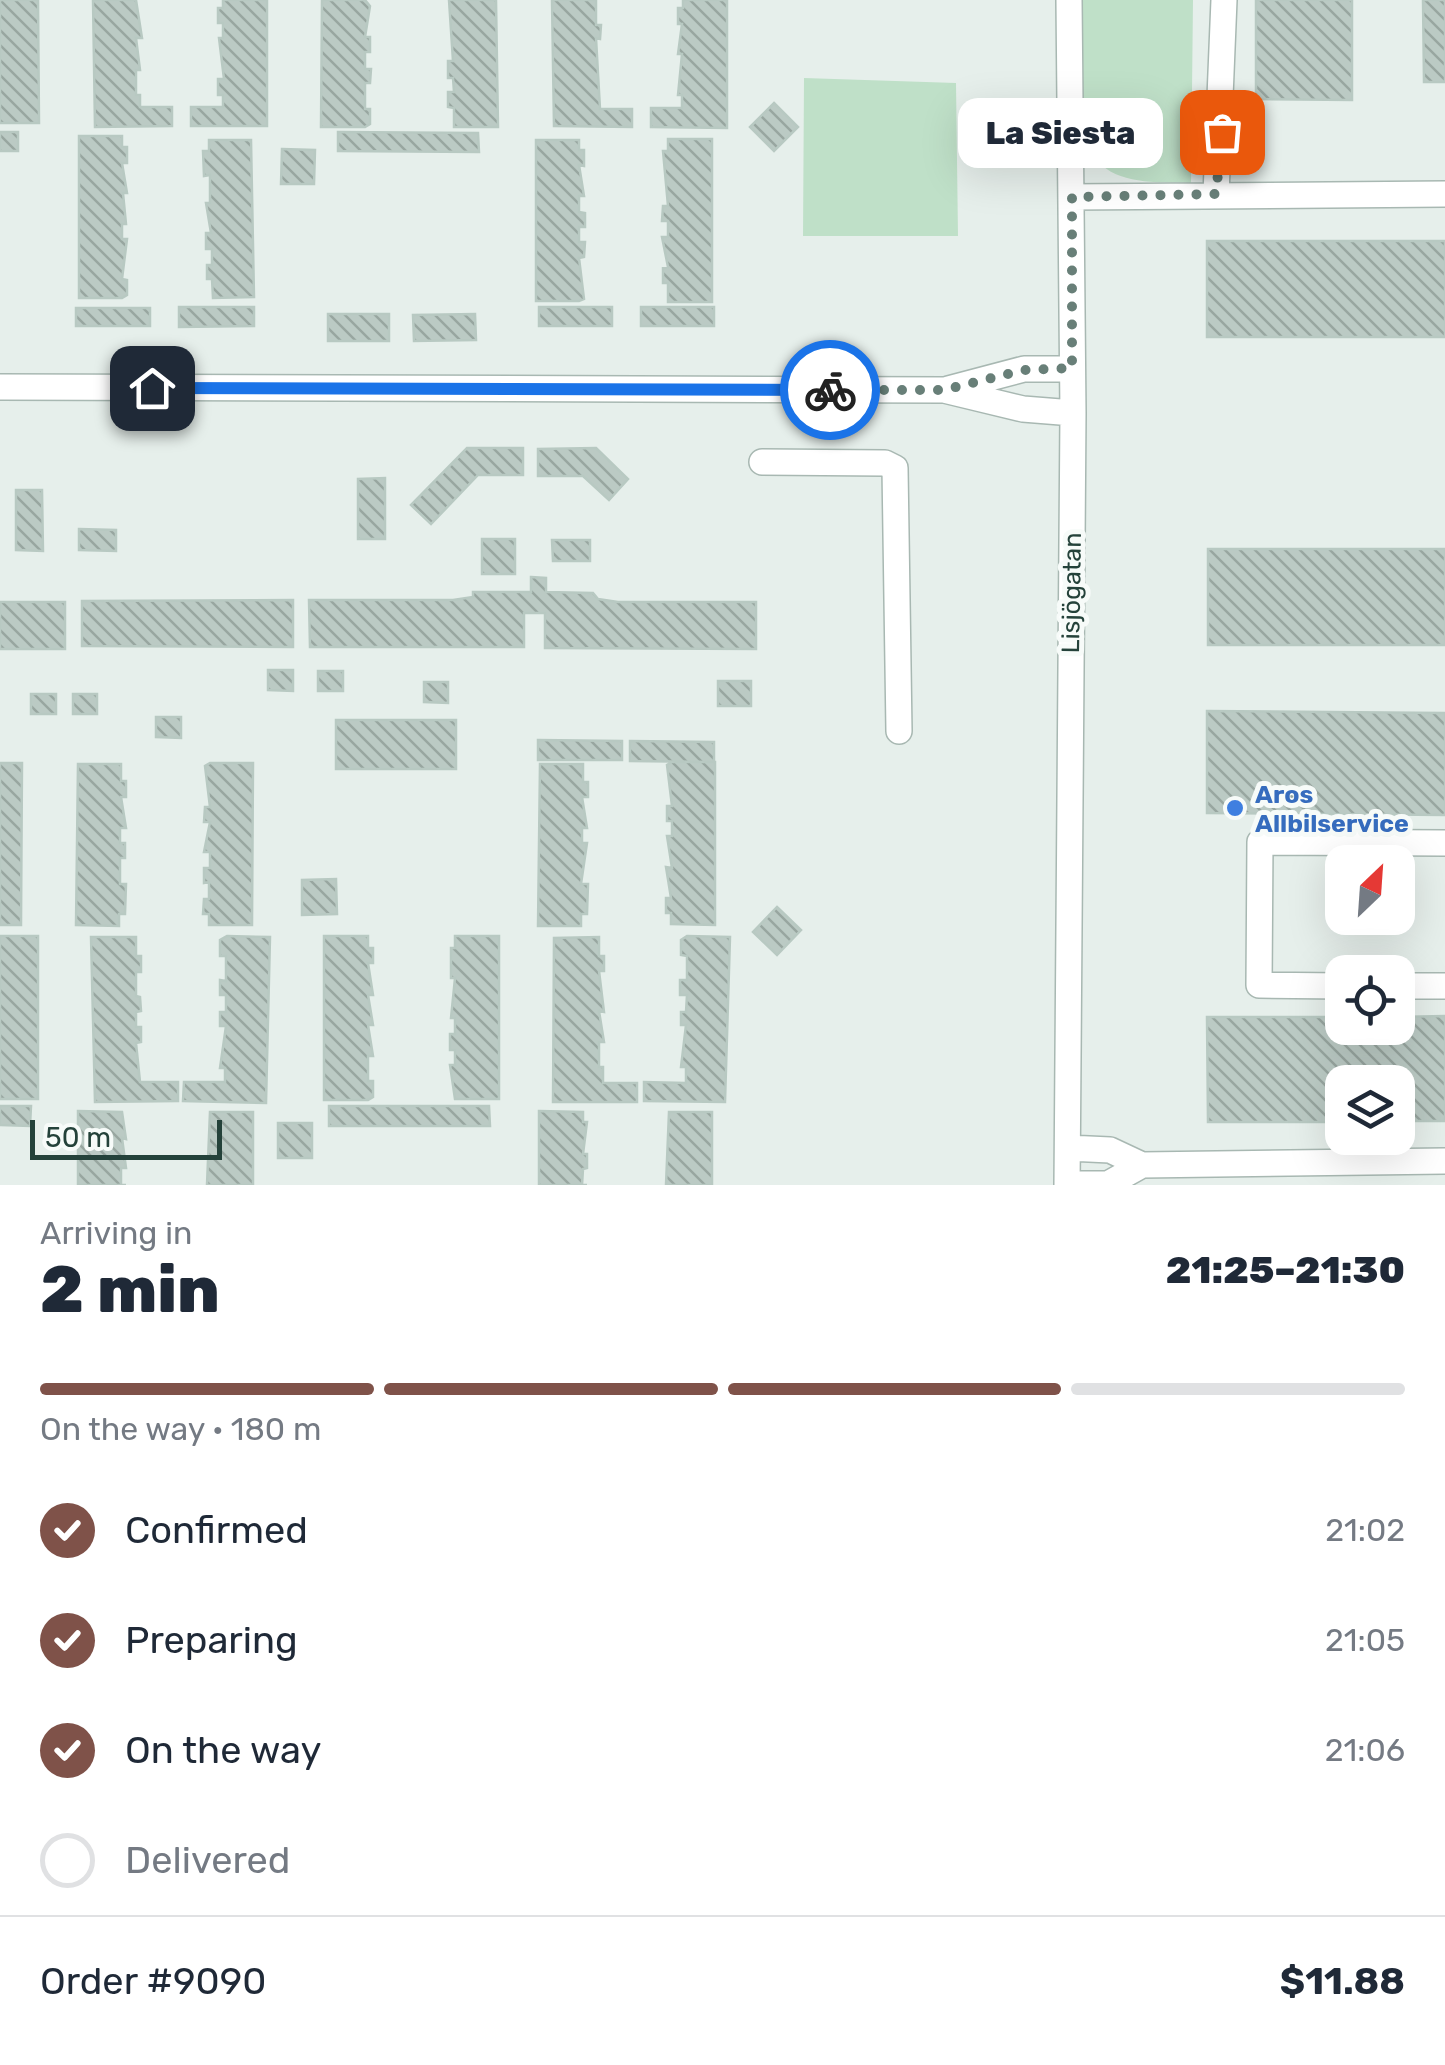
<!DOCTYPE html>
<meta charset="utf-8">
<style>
:root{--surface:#fff;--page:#f2f2f3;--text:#1f2937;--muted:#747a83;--line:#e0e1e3;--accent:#7f5249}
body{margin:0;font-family:Rubik,sans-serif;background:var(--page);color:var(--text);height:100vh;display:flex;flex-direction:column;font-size:38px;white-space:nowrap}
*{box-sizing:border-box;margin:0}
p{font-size:32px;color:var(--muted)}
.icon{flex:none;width:55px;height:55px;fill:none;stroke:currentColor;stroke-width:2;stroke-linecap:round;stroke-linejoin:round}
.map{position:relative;height:1185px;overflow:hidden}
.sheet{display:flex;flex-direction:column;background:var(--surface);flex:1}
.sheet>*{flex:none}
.needle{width:65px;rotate:25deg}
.tools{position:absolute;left:1325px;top:845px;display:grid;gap:20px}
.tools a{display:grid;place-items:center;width:90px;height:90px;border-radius:20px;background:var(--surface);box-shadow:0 10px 40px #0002;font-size:50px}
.scale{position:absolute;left:30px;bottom:25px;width:192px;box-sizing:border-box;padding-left:10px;border:5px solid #24423a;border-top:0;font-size:28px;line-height:35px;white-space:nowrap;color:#24423a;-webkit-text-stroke:8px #f7fbf9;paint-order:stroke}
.pin{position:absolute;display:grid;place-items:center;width:85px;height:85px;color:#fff;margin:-42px;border-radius:20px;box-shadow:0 5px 15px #0006}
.courier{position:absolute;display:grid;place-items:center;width:100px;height:100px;margin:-50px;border:8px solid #1a73e8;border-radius:50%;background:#fff;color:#222;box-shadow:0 2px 12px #0007}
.bubble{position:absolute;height:70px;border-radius:20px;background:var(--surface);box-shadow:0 10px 40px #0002;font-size:32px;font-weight:800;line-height:70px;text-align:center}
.head em{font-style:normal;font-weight:800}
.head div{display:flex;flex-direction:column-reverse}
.head{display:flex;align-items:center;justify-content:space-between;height:170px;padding:0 40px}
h1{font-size:65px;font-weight:800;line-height:75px}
.bar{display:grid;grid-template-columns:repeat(4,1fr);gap:15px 10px;align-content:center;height:120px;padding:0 40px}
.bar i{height:12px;border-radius:8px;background:var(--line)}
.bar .on{background:var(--accent)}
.bar p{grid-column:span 4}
.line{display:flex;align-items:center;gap:25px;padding:0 40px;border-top:2px solid var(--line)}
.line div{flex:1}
ol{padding:0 40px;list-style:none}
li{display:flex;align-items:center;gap:30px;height:110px}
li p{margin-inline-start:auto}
li .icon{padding:10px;border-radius:50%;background:var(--accent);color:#fff;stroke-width:4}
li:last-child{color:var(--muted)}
li i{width:55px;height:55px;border:5px solid var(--line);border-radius:50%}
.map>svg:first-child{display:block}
.green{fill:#bfe0c8}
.building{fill:url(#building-back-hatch);stroke:#b8c9c2;stroke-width:2.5}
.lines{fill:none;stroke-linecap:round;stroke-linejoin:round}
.minor-casing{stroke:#a8b8b2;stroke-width:28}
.minor{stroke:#fff;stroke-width:25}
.done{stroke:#687f78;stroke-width:10;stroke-dasharray:0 18}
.route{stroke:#1a73e8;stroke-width:12}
.shop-dot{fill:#3f7fe0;stroke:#f7fbf9;stroke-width:4}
.labels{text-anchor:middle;stroke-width:10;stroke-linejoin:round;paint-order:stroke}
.street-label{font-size:25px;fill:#24423a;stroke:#f7fbf9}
.shop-label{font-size:25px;font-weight:bold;fill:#366cbe;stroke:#f7fbf9;text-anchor:start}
</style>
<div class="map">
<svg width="1445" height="1185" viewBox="0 0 1445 1185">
<defs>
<pattern id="building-back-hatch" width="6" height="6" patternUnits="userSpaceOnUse" patternTransform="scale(2.5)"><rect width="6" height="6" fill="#bbcac4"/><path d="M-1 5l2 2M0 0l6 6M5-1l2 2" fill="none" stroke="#98a6a0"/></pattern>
</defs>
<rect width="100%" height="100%" fill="#e6efeb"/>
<path class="green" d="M1082,0H1193L1191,183C1165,182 1122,185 1102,165C1072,137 1083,41 1082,0Z
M804,78L956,83L958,236H803Z"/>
<path class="building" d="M0,0H38L39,123H0Z
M93,0H136L142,38H136L140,70H136V95H140V107H172V126L95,127Z
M223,0H267V126H191V107H223V95H218V79H224L219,38H223V23H218V8H223Z
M322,0H365L370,6L365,37H370V52H365V69H371L370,83H365V109H370V124L365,127H321Z
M449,0H496L498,127H454V108L448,107V92H454L453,78H448V61H453Z
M552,0H596V25H601L600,39L596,38L600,109H632V127L554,126Z
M683,0H727V128L651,127V108H682V95H678L682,54H678L682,24H678V8H683Z
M1256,0H1352V100L1256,99Z
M1423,0H1445V82H1424Z
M774,103L798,127L774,151L750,127Z
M0,132H18V151H0Z
M338,132L478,133L479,152L338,151Z
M79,136H122V147H127V163H122L127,193H123L126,224H122V239H127L122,279L127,280V295L122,298H79Z
M668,139H712V302H668V283H663V268L668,267L662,237H668V221H662L663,206H668L663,151H668Z
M209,140H251L254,297L213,298L212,279H207V265H212V249H206V233H211L206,203H210V175L204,176L203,151H209Z
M536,140H579V150H584V166L579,165L584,196H579V212L585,213V227H579V242H585L584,257L579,258L584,299L579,301H536Z
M282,149L315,150L314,184H281Z
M1207,241H1445V337H1207Z
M179,307H254V326L179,327Z
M539,307H612V326H539Z
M641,307H714V326H641Z
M76,308H150V326H76Z
M328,314H389V341H328Z
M475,314L476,340L414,341L413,315Z
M467,448H523V475H478L431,524L411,505Z
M596,448L628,479L609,500L583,476H538V449Z
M385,478V539H358V479Z
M16,490H42L43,551L16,550Z
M79,529L116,530V551L79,550Z
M482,539H515V574H482Z
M552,540H590V561H553Z
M1208,549H1445V645H1208Z
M531,577L546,578V592L593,593L598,599L618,602H756V649L545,648V613H524V647H310L309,600H453L473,597V592H531Z
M293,600V647L82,646V601Z
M0,602H65V649H0Z
M268,670H293V691L268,690Z
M318,671H343V691H318Z
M718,681H751V706H718Z
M424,682H448V703L424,702Z
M31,694H56V714H31Z
M73,694H97V714H73Z
M1207,711L1445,713V815L1207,813Z
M156,717H181V738L156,737Z
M336,720H456V769H336Z
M538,740L622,741V760H538Z
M630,741L714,742V762L630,761Z
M672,762H715V925L671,924V913H666V898H671L666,867L672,868L667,836H672V821H667V806H672L667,765Z
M0,763H22L21,925H0Z
M210,763H253L252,925H209V914H203L204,899H209V882L204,883V868H210V852H204L210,822H204L205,807H210L205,766Z
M78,764H121V781H126V797H121L126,828H120V843H125V858H120V884H126L125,914H119V926L76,925Z
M540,764H583V782H588V797H582L587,828H582V843H587L581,884H588L587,914H581V926H538Z
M336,879L337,914L302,915V880Z
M777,907L801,930L777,955L753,932Z
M0,936H38V1099H0Z
M227,936L270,937L266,1103L183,1101L184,1082H225V1068H220L226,1026H220V1012H226V995H220V980L226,981V956H220V940Z
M324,936H368V948H373V963H368L373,995H368L373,1025H368L373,1056H368V1081H373V1097L368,1100H324Z
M455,936H499V1099H455L450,1065H455V1050H450V1034H455V1018H451L455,978H451V948H455Z
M687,936L730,937L725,1102L644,1101V1082L686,1083V1067H681L686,1025H681V1012H686L687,995H680V980H687V956L681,955V940Z
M91,937H136V956H141V972H136V996L140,997L141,1011L136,1012V1027H141V1042L136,1043L140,1082H178V1101L95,1102Z
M599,937V956H604V971H599L604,1012L599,1011L604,1042H599V1067H603V1083H637V1102H553L554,938Z
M1445,1016V1121H1398V1082H1342V1122H1208L1207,1017H1342V1028H1398V1017Z
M0,1106H31L30,1126L0,1125Z
M329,1106H489L490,1126H329Z
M78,1111L122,1112L126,1139L122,1138L126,1168H121V1185H126H78Z
M539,1111L583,1112V1122H587L583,1154H587V1168L583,1169L582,1185H587H539Z
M210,1112H253V1185H207Z
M669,1112H712V1185H666Z
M278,1123H312V1158H278Z"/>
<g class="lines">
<g class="minor-casing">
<path id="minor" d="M1216,194L1224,0
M1071,197L1445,194
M0,387L944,390L1023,409L1073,413
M948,389L1024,369H1072
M762,462L885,463L895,468L899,731
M1342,986L1259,985L1260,842L1445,843
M1398,986H1445
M1068,1148L1110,1150L1142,1165L1445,1161
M1067,1184H1108L1142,1165
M1067,1185L1073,413L1069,0"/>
</g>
<use href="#minor" class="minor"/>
</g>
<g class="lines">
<path class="done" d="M830,390H944L1024,370L1072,368V197L1216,194L1222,132"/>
<path class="route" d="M152,388L830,390"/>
</g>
<circle class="shop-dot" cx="1235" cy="808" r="10"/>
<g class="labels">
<g class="street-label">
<text transform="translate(1071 593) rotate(-89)" y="9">Lisjögatan</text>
</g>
<g class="shop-label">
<text x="1255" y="803">Aros<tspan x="1255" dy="29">Allbilservice</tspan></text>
</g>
</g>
</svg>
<div class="tools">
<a><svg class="needle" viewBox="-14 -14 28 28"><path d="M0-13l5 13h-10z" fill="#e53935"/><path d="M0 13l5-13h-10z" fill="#747a83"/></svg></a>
<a><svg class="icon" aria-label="locate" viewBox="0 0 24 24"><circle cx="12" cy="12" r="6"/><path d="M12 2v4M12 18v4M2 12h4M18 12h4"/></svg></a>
<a><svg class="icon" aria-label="layers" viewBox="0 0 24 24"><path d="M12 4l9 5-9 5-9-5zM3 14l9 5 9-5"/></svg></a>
</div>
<div class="scale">50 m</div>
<div class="pin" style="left:1222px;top:132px;background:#ea580c"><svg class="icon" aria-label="bag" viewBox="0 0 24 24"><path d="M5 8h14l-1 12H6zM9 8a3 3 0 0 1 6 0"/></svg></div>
<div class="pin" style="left:152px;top:388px;background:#1f2937"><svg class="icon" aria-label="home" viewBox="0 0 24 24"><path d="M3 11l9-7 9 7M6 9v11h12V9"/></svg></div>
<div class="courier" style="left:830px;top:390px"><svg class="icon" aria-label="bike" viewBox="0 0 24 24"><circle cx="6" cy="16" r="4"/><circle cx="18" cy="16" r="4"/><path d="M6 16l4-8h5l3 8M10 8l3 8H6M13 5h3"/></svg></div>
<div class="bubble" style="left:958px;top:98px;width:205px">La Siesta</div>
</div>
<section class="sheet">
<div class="head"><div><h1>2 min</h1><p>Arriving in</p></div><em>21:25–21:30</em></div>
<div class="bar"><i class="on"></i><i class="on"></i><i class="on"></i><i></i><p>On the way · 180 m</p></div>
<ol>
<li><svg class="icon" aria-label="check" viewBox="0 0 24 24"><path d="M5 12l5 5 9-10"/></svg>Confirmed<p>21:02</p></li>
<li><svg class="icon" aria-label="check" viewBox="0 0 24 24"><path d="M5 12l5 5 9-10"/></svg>Preparing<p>21:05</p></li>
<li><svg class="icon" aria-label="check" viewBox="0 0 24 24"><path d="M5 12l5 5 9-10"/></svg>On the way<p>21:06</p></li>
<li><i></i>Delivered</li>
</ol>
<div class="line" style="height:130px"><div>Order #9090</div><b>$11.88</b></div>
</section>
